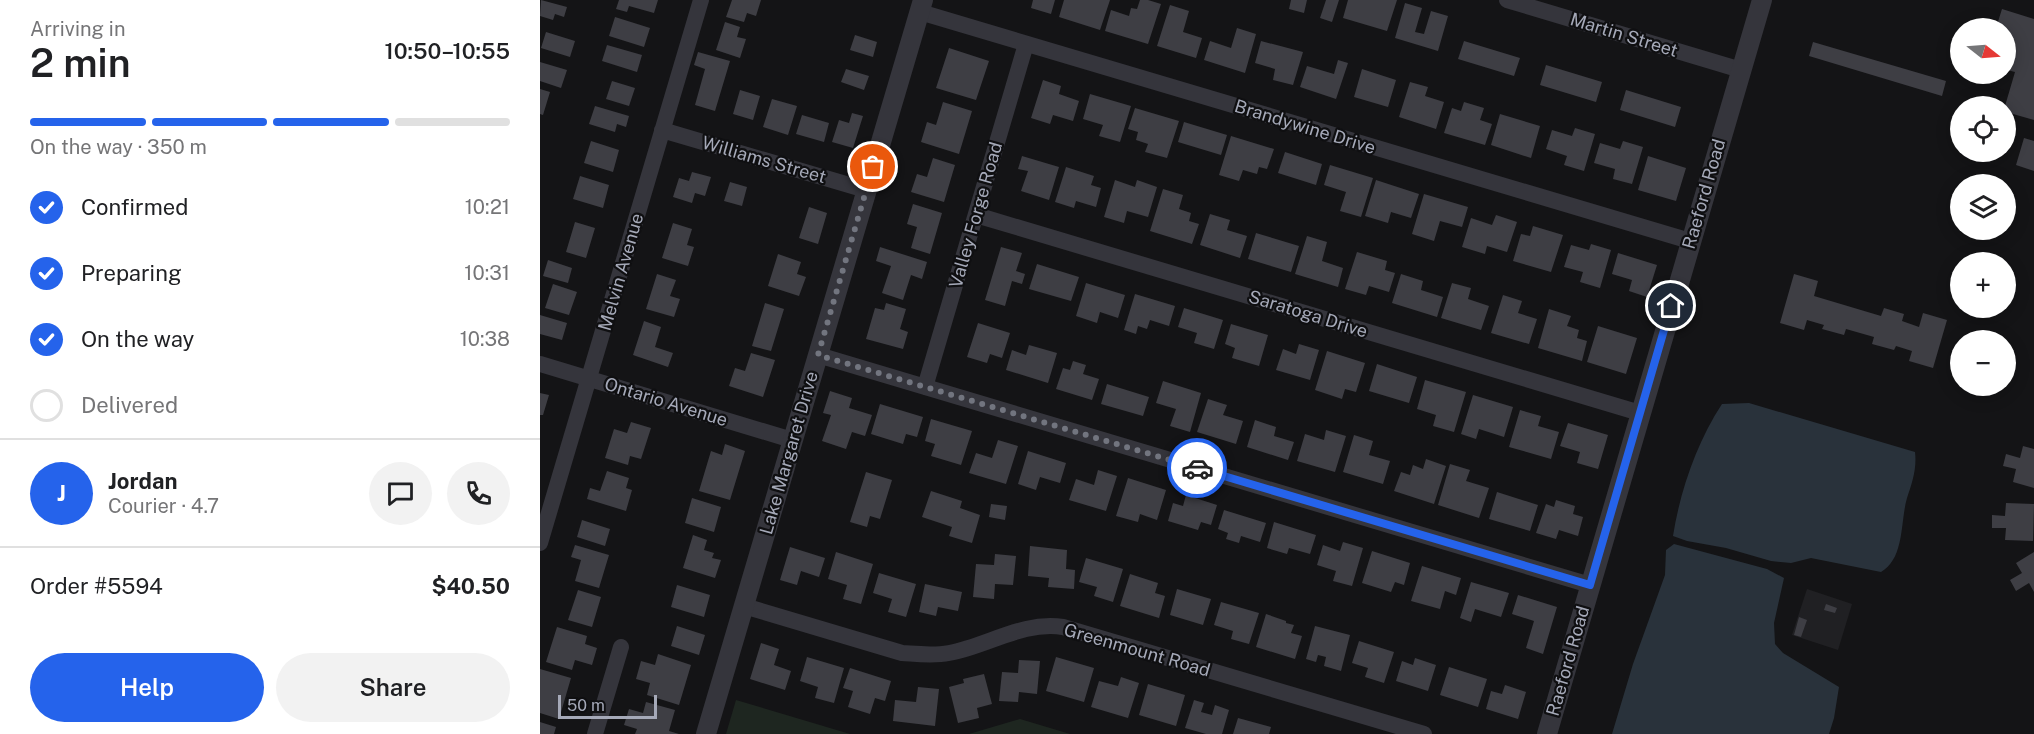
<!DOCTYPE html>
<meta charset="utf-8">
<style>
:root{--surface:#fff;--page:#f2f2f2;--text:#202124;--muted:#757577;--line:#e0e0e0;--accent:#2563eb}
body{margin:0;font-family:"Public Sans",sans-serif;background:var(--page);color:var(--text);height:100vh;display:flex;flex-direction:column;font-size:22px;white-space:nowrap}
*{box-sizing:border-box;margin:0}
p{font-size:20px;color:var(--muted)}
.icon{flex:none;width:33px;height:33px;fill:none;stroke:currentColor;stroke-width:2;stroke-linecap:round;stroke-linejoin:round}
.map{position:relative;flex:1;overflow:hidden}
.side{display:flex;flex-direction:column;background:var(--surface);width:540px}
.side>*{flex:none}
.needle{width:39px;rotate:107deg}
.fabs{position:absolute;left:1410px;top:18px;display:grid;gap:12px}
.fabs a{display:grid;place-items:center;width:66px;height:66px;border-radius:50%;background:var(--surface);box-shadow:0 3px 15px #0003;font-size:30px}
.scale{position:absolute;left:18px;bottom:15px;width:99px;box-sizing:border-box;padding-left:6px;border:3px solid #a5a9b8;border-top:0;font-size:16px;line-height:21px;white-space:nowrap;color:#a5a9b8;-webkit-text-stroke:4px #0f0f11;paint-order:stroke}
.pin{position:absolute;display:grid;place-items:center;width:51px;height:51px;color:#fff;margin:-26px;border:3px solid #fff;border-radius:50%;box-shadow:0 2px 6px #0007}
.courier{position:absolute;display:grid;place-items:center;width:60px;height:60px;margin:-30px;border:4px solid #2563eb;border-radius:50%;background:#fff;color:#222;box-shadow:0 2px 8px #0007}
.summary em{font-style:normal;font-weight:600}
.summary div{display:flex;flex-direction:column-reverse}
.summary{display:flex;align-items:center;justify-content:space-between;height:102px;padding:0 30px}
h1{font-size:39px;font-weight:600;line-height:45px}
.bar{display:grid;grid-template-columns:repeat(4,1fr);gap:9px 6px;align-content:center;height:72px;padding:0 30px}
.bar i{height:8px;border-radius:4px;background:var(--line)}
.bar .active{background:var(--accent)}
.bar p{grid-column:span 4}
.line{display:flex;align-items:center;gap:15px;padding:0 30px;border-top:2px solid var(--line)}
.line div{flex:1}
.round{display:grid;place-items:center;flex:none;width:63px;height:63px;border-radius:32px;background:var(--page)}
ol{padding:0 30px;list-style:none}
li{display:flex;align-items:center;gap:18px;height:66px}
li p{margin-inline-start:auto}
li .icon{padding:6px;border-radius:50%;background:var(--accent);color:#fff;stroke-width:4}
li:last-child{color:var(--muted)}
li i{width:33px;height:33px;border:3px solid var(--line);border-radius:50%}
.cta{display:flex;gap:12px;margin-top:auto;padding:12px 30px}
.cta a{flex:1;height:69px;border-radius:36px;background:var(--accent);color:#fff;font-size:24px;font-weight:600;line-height:69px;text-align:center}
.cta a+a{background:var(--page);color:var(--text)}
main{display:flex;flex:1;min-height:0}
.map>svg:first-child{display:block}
.built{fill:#202023}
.green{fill:#1e2620}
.water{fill:#29323b}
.building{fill:#3e3e44}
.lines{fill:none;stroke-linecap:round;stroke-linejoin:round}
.minor{stroke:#35353c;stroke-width:16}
.tertiary{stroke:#35353c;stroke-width:20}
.done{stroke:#72757f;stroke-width:6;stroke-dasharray:0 10.8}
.route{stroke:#2563eb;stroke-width:8}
.labels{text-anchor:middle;stroke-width:4.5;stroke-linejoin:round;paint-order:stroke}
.street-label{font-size:18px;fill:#a5a9b8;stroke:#0f0f11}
</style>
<main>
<section class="side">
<div class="summary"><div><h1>2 min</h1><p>Arriving in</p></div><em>10:50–10:55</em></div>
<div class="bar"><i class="active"></i><i class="active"></i><i class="active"></i><i></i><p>On the way · 350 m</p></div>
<ol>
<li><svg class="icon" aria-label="check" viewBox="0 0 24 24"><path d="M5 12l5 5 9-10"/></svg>Confirmed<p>10:21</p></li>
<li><svg class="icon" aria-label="check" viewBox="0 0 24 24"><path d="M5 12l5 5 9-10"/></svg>Preparing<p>10:31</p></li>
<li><svg class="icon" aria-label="check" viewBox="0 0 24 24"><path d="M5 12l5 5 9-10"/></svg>On the way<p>10:38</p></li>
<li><i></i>Delivered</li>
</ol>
<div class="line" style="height:108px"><b class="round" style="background:var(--accent);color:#fff">J</b><div><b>Jordan</b><p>Courier · 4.7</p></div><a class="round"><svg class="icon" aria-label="chat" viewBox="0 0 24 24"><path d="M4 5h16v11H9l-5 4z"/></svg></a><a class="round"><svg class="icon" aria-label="phone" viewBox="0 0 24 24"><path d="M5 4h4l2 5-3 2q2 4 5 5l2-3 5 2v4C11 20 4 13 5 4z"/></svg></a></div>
<div class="line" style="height:78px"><div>Order #5594</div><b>$40.50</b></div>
<div class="cta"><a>Help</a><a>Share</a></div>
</section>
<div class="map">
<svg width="1494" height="734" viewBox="0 0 1494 734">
<rect width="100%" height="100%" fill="#141416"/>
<path class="built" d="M1267,589L1312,604L1298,650L1252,635Z"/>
<path class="green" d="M196,700L310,734H186Z
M480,719L530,734H429Z"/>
<path class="water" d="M1209,403L1375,452C1377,469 1372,483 1367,498C1360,522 1365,558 1341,572L1271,558L1251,563L1231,561L1186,548L1147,541L1133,536C1140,491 1157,442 1182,404Z
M1134,544L1227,569L1244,578L1234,623L1235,644L1243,653L1299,687L1294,718L1289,734H1072L1093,664L1125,575L1126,550Z"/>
<path class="building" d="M1,0L27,7L24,17L15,14L13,20L0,16Z
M79,0H118L114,13L89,6L87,12L76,9Z
M192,0H221L216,16L207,13L204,22L186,17Z
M493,0H515L511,14L491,8Z
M524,0H570L560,30L519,17Z
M600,0H608L621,4L608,44L565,31L571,10L589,16L591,8L597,9Z
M751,0H767L764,13L749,9Z
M786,0H799L792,22L780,18Z
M808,0H857L847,31L803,18Z
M865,3L882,8L875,32L884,34L891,11L908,16L898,51L855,38Z
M630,5L649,11L643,32L662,38L656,58L617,46Z
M1462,9L1494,19V120L1466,112L1465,106L1475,72L1467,70L1471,57L1466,56V28H1456Z
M75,17L110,28L104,47L69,36Z
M185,22L200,27L197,37L206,39L200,58L176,50Z
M697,28L716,34L705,73L664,60L670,41L691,48Z
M6,32L35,41L30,57L1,48Z
M315,35L337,42L333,57L310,50Z
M721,41L763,52L753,85L733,80L735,69L715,63Z
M924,41L980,58L974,76L918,59Z
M1273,42L1406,81L1402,96L1269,56Z
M67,45L102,55L97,72L62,61Z
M409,48L449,61L436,100L396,88Z
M158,52L190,61L175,111L155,105L165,69L154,65Z
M798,60L808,63L796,99L760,87L767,66L794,74Z
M0,62L27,70L21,88L0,81Z
M1006,65L1062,82L1056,102L1000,85Z
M306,69L329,76L324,90L301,82Z
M822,69L856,80L848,107L814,97Z
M503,80L521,86L519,94L539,101L533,121L513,115L510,124L491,118Z
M72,81L95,88L89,106L66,99Z
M870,82L888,87L885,96L904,102L896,129L859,117Z
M0,89L10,92L3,115L0,114Z
M200,90L220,96L213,120L193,114Z
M1086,90L1141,107L1135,127L1080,110Z
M550,94L591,106L580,142L559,136L563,125L543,119Z
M232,99L257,106L248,135L223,127Z
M403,102L432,111L419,154L381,142L387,122L396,125Z
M924,102L944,108L940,120L952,124L945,145L904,133L912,108L921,111Z
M55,106L89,116L86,127L77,124L75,132L49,124Z
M595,108L639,121L627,158L605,152L608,144L596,140L598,132L588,129Z
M312,113L323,116L313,148L292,142L299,120L309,123Z
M960,114L1000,126L991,158L951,145Z
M262,115L289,123L284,142L256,134Z
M644,122L687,135L681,155L638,142Z
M1035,128L1055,134L1044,171L1024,165L1027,156L1006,149L1012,130L1032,136Z
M691,136L734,149L727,169L719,167L717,174L703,170L699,181L679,175Z
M1484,138L1494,141V171L1476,165Z
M51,141L79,150L73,172L44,163Z
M1083,141L1103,147L1092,184L1073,179L1075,169L1054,163L1060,143L1080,149Z
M745,152L782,164L776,185L738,173Z
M482,156L519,167L509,200L481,191L488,171L478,169Z
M1108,156L1146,168L1136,201L1098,190Z
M393,158L415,165L404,202L371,192L377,174L387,177Z
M790,165L833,178L821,217L800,211L806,192L784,185Z
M526,167L554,176L551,185L561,188L556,207L536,201L534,208L515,202Z
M152,172L171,177L165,196L155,193L152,203L133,197L139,178L149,181Z
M40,176L69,185L63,208L33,199Z
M575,180L595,187L597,180L617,187L608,217L587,211L584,223L564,217Z
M836,180L879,194L871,218L851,212L848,223L825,216Z
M190,182L207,187L202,206L184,201Z
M623,189L643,195L639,209L651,213L649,221L659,224L652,244L610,231Z
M884,194L928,207L922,227L900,221L894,241L872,234Z
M373,204L402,213L390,254L371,248L377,227L367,224Z
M269,207L287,213L278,244L259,238Z
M670,214L690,220L687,230L707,236L700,258L660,245Z
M956,215L977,222L967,252L947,246L945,254L922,247L931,218L952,225Z
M35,222L55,228L46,258L26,252Z
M133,223L152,229L147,245L154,247L148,266L122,258Z
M993,226L1023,235L1011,272L973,261L981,234L990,236Z
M716,233L759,246L751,272L708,259Z
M767,236L787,242L782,261L803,268L798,287L755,274Z
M1051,244L1071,250L1060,288L1040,282L1043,272L1024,267L1031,245L1049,250Z
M340,247L387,262L382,279L371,275L363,300L342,293L351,266L336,261Z
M461,247L482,253L476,271L485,274L482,284L472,281L465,306L445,300Z
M817,252L847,261L845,270L855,273L849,292L829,286L826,295L805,289Z
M1078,253L1117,265L1107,297L1089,291L1092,280L1072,274Z
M238,254L261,262L257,274L266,277L259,296L228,286Z
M8,260L32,268L28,283L3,276Z
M497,264L539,277L531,301L489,289Z
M117,274L136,280L130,296L140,299L134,317L106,309Z
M861,274L883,281L881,290L903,297L897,317L852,303Z
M1254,274L1278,281L1274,296L1341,316L1344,308L1364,314L1362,321L1379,327L1383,313L1407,320L1393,368L1369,361L1372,351L1356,346L1354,350L1332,344L1334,337L1306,329L1304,335L1282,329L1284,325L1267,320L1264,330L1240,323Z
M546,283L585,295L578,318L560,312L557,323L536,316Z
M912,283L931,288L928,299L949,306L941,330L901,318Z
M13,284L37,292L29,315L5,308Z
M595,294L635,306L629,326L610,320L607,329L598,326L596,334L584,330Z
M963,295L982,301L978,313L997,319L989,344L951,333Z
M225,303L244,309L231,351L212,346Z
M346,303L366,309L360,329L368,332L363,349L326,339L335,308L344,310Z
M644,308L683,320L674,349L654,343L657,333L638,327Z
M1009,309L1031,316L1027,326L1039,330L1037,338L1047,341L1042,361L998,348Z
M0,315L27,323L22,340L0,334Z
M104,321L121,327L115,347L133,353L128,367L93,355Z
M438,323L470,333L462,358L450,354L447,363L427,357Z
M691,324L728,335L719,366L692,358L695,348L685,344Z
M1058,326L1097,338L1086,374L1047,362Z
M759,344L779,350L770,380L736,370L743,349L756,354Z
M489,345L517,353L508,383L466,370L472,350L486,355Z
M787,351L825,363L816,392L805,389L802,399L775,390Z
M211,353L235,360L223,397L189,386L195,368L205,371Z
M533,361L546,365L543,374L559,379L552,400L516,389L523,368L530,370Z
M837,364L877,377L869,403L829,391Z
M885,380L926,392L914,432L893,426L896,415L877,409Z
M623,381L661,393L650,432L630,426L636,409L616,403Z
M567,384L609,397L603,416L561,404Z
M290,391L312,398L309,408L332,415L325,436L312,432L306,449L282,441L291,415L283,413Z
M0,393L9,395L3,415H0Z
M933,395L973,407L964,437L939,429L936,439L921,434Z
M668,399L687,405L683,415L703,421L696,444L657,432Z
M340,404L383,417L377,437L366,434L363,444L331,434Z
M980,410L1001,416L998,426L1019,432L1011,459L969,447Z
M391,419L432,431L421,465L391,456L395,444L385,441Z
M715,420L736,427L734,436L754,442L748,460L707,447Z
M91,422L111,428L101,459L90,456L88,465L65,458L74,429L87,433Z
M1028,423L1068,435L1058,469L1037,463L1040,452L1020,446Z
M786,430L806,436L795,472L757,461L765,434L784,440Z
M814,435L833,441L829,455L850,461L843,484L803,472Z
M458,440L478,446L466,484L429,473L436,453L452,458Z
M185,444L205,451L190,500L159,491L171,451L182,455Z
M1483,446L1494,449V488L1473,482L1476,469L1463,466L1466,454L1480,458Z
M488,451L526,463L520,483L500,477L496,490L478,484Z
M886,459L906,466L894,504L854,491L861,472L870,475L873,465L883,469Z
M910,464L930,470L926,481L949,488L939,518L898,505Z
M558,470L577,476L566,511L529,500L536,479L554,485Z
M67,471L89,478L86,488L92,490L86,511L47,499L50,488L60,491Z
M326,472L352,480L340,519L330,516L327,527L310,522Z
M588,478L626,490L617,520L600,514L598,522L576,516Z
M391,491L422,501L420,508L440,515L432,543L409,536L412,527L382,517Z
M957,492L998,505L990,531L949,519Z
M646,495L677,505L671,525L661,522L658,530L628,521L633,503L643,506Z
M152,498L181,507L174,532L145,523Z
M1016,500L1035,506L1033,514L1043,517L1038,536L1019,530L1016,539L996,533L1006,504L1014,507Z
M1466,503L1494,504L1493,541L1465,540L1466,528H1452V515L1465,516Z
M451,504L467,506L465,520L449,517Z
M684,510L726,523L720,542L701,536L699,543L686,539L688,533L678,529Z
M42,520L70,529L65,546L37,537Z
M734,522L776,535L770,554L749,548L747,554L727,548Z
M153,535L167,540L164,550L174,553L172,558L181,560L175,578L143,568Z
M803,542L823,548L812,586L793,581L796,571L777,565L783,545L800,551Z
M35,545L69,555L59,588L35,581L41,560L31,557Z
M490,546L527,550L526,569L535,570L534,589L508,587L509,578L488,576Z
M250,547L285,558L279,577L261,571L257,585L240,580Z
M832,551L870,563L864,585L855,582L851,592L822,583Z
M296,552L333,564L321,604L303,599L307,585L288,579Z
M1494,552V592L1489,583L1476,591L1470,580L1482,573L1476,563Z
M455,554L476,556L473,585L455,584L454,599L433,597L436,564L454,565Z
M546,558L583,569L573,602L554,596L557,587L539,582Z
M882,566L921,578L916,595L905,591L900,609L871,601Z
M339,573L376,584L366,617L348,612L352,599L333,593Z
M590,574L618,583L615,593L625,596L619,618L580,606Z
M931,582L969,593L961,617L935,609L931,622L920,618Z
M385,584L422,592L418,611L398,607L396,616L379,612Z
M137,585L170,595L164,617L131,607Z
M637,589L671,599L663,625L630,615Z
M38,590L61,597L52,627L28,620Z
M978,595L1017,607L1003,654L986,648L994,621L972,614Z
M681,602L719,613L709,644L691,639L693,631L674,625Z
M1286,604L1297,608L1295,613L1284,610Z
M726,614L746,621V623L754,625L751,633L762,636L755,659L716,647Z
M1259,617L1267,620L1261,637L1254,635Z
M137,626L165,635L159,655L131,646Z
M775,626L810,635L801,671L784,666L786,657L778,655L776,662L766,659Z
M17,627L47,636L45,644L57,648L52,665L35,660L32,670L6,662Z
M819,641L854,652L844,683L825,677L828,668L812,663Z
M221,643L239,649L234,665L251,671L245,690L210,679Z
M118,654L151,665L139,705L107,695L110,683L96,679L101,661L115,665Z
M267,657L304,668L294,703L275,698L278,687L260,681Z
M516,657L554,668L544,702L506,691Z
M875,658L896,665L888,691L856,681L862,661L873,665Z
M479,660L500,661L497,694L479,692L478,702L459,701L462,672L478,673Z
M909,667L947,679L938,707L900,695Z
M310,668L351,681L345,701L335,698L330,714L308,707L313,691L303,688Z
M0,669L31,678L19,719L0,713Z
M444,674L452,704L437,708L439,718L418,723L409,687L424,683L423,679Z
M581,677L599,683L588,718L551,707L559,681L578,686Z
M608,684L645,695L636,726L599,715Z
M965,685L986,692L978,719L946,709L951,691L962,694Z
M378,687L399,689L395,726L353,721L355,700L376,702Z
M654,700L664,703L661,712L672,715L675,705L689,710L682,734H666L645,728Z
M106,702L135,710L129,731L139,734H95L97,729L84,725L89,709L103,713Z
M698,718L731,727L729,734H693Z
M0,722L16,727L14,734H0Z"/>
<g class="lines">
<path class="minor" d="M967,0L1201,70
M380,12L1150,241
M122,130L326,190
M436,215L1100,413
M278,355L1050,585
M0,364L252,440
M385,387L486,44
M0,543L161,0
M204,606L362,653C378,654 393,656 409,653C448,646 482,621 523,627L884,734
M55,734L81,647"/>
<path class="tertiary" d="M166,734L383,0
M1007,734L1222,0"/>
</g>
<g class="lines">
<path class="done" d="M333,167L278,355L657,468"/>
<path class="route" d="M657,468L1050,585L1131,306"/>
</g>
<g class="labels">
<g class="street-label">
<text transform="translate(1084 35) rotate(17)" y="6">Martin Street</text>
<text transform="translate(765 127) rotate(17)" y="6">Brandywine Drive</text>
<text transform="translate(224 160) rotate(16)" y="6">Williams Street</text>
<text transform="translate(1164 194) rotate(-74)" y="6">Raeford Road</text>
<text transform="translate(436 215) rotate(-74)" y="6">Valley Forge Road</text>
<text transform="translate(81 272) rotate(-74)" y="6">Melvin Avenue</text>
<text transform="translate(768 314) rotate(17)" y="6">Saratoga Drive</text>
<text transform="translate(126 402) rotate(17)" y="6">Ontario Avenue</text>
<text transform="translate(249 453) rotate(-74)" y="6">Lake Margaret Drive</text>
<text transform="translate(597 650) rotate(16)" y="6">Greenmount Road</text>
<text transform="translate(1028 661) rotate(-74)" y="6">Raeford Road</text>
</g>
</g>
</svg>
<div class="fabs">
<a><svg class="needle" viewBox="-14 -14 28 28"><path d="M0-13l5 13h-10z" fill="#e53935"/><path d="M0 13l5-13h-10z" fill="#757577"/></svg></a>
<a><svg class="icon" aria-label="locate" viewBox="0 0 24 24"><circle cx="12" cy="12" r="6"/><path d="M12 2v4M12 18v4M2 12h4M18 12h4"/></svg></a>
<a><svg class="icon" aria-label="layers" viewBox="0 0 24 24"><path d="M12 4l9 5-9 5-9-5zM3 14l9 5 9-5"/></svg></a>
<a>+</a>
<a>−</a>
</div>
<div class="scale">50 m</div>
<div class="pin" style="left:333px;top:167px;background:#ea580c"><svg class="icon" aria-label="bag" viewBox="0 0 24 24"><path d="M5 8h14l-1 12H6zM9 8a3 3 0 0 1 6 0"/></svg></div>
<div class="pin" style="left:1131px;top:306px;background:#1f2937"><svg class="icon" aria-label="home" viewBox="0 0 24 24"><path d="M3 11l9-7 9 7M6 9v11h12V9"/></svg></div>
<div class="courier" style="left:657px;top:468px"><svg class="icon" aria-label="car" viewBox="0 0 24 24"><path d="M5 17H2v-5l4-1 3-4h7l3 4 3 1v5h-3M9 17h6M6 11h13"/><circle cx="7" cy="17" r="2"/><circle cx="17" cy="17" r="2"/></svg></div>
</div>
</main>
